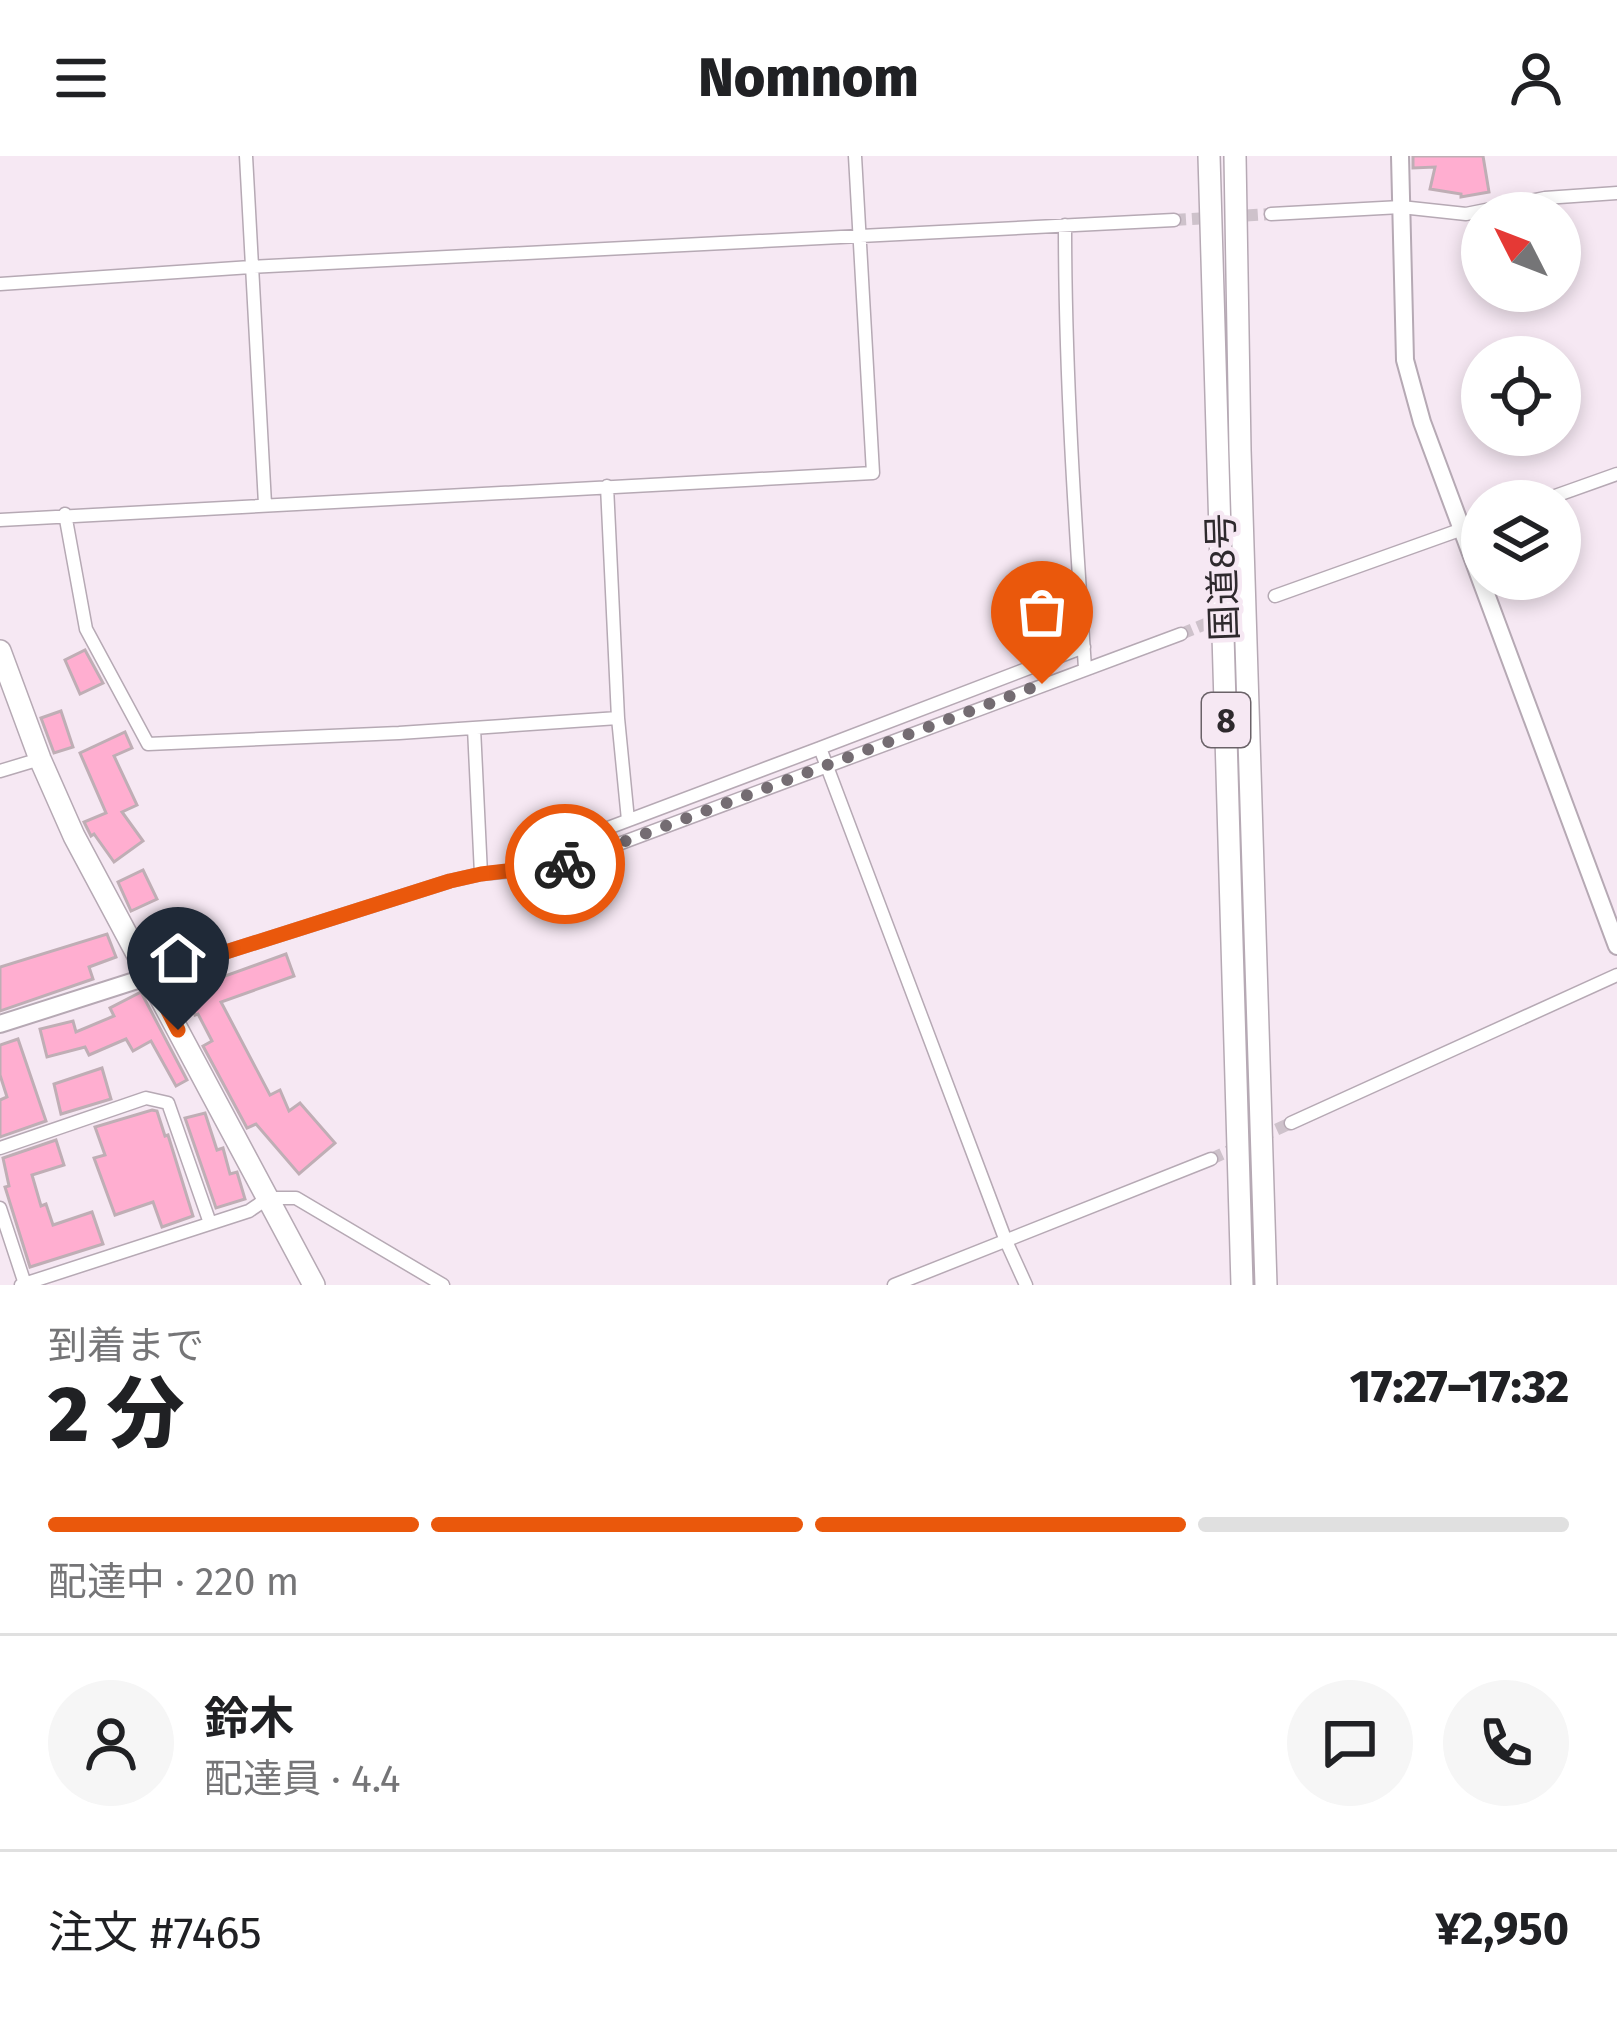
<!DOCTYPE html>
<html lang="ja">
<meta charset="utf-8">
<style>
:root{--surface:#fff;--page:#f6f6f6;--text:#202124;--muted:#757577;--line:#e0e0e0;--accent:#ea580c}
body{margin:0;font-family:"Fira Sans","Noto Sans JP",sans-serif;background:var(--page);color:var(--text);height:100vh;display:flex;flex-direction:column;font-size:45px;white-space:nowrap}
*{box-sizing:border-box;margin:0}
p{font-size:39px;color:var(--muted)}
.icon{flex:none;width:66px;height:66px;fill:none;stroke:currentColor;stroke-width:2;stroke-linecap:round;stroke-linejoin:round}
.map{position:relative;height:1129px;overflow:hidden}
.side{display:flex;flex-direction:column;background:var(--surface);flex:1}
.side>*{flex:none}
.needle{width:78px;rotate:312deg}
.controls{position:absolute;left:1461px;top:36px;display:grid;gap:24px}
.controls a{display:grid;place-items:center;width:120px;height:120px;border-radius:50%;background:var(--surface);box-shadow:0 6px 18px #0003;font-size:60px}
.pin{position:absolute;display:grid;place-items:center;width:102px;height:102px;color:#fff;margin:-123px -51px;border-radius:50% 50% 50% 0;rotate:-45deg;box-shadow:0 0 12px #0007}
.pin .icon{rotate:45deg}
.courier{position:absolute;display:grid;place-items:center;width:120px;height:120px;margin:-60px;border:9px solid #ea580c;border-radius:50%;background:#fff;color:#222;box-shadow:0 3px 15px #0007}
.head em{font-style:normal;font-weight:800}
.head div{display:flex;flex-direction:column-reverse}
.head{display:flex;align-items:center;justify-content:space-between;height:204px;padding:0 48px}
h1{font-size:78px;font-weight:800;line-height:90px}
.bar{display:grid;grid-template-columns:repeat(4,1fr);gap:18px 12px;align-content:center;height:144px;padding:0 48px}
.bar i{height:15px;border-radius:9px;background:var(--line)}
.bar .active{background:var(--accent)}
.bar p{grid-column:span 4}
.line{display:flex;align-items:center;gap:30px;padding:0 48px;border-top:3px solid var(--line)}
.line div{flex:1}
.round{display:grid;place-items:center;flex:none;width:126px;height:126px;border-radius:63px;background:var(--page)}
header{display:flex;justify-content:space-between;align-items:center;height:156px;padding:0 48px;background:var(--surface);font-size:54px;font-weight:800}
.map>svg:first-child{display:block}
.building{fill:#ffaed0;stroke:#bfaeb5;stroke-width:3}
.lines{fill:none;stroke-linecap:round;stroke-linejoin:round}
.minor-tunnel{stroke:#cec2cb;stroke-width:12;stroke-dasharray:12 6;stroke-linecap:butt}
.minor-casing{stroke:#b6a9b4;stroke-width:15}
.tertiary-casing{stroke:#b6a9b4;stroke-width:20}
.primary-casing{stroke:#b6a9b4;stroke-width:24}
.trunk-casing{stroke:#b6a9b4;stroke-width:24}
.minor{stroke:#fff;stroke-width:12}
.tertiary{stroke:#fff;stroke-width:16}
.primary{stroke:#fff;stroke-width:21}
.trunk{stroke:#fff;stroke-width:21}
.done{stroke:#746c72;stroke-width:12;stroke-dasharray:0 21.6}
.route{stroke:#ea580c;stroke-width:15}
.labels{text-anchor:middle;stroke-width:9;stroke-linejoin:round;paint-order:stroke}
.shield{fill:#f6e8f3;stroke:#6a6268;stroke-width:3}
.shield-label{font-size:33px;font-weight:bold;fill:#2e292d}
.street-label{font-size:36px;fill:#2e292d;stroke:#f6e8f3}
</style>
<header><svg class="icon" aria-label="menu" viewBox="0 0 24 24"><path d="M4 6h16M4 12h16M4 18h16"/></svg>Nomnom<svg class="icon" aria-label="person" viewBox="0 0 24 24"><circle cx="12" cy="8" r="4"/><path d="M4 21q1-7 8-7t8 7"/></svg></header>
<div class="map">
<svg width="1617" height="1129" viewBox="0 0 1617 1129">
<rect width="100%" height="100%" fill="#f6e8f3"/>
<path class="building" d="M1413,0H1483L1489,36L1461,41V38L1430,33L1435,11L1413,12Z
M85,494L103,527L80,538L65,504Z
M61,555L73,591L54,597L41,562Z
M125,576L132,592L114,600L137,649L122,656L143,685L114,706L94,678L91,680L84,666L106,657L80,597Z
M143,714L157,743L131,755L118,726Z
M107,778L116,801L89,811L93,823L0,855V811Z
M286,798L294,820L221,846L270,939L280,934L289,955L300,947L335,987L299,1018L256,968L247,972L203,890L212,885L198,858L195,859L186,829L204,823L206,827Z
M141,836L187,924L176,930L151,885L133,895L126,883L89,899L85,891L47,901L40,873L73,865L76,876L114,860L110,852Z
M18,883L46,965L0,981V944L7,941L0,919V889Z
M102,912L111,943L61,958L54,928Z
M152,954L157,955L165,980L168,979L193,1060L162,1071L153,1046L115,1059L94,1002L105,999L95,971Z
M205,957L217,994L223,992L230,1018L237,1016L245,1043L216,1052L185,962Z
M56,984L64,1009L32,1019L41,1050L46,1048L53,1069L92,1056L103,1088L30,1111L5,1031L9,1030L3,1002Z"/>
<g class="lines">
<path class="minor-tunnel" d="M1174,64L1271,58
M1181,478L1225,460
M1211,1003L1291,967"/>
<g class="minor-casing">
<path id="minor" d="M246,0L265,348
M1271,58L1401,51L1466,58L1545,42L1617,37
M1065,69C1065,217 1075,364 1085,512
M0,128L251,111L1174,64
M607,330L618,562L628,664
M1541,345L1617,318
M65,358L86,473L148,588L399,577L618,562
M0,364L873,317L855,0
M1275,440L1482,366
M474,572L481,718
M0,615L40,603
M516,716L519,708L531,701L820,592
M150,820L450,725L481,718L557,711L1181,478
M1291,967L1617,819
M0,992L146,942L168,947L210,1067
M0,1052L25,1128
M21,1129L249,1055L268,1042H296L443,1129
M894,1129L1211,1003
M1026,1129L1006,1085L820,592L1084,491"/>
</g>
<g class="tertiary-casing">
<path id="tertiary" d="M1400,0L1405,204L1422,266L1617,790
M0,868L150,820"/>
</g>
<g class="primary-casing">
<path id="primary" d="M0,495L40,603L74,680L314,1129"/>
</g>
<g class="trunk-casing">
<path id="trunk" d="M1209,0L1242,1129
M1235,0L1240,294L1266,1129"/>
</g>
<use href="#minor" class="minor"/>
<use href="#tertiary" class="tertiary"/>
<use href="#primary" class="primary"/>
<use href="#trunk" class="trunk"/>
</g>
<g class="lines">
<path class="done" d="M565,708L1042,528"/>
<path class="route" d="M178,874L150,820L450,725L481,718L565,708"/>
</g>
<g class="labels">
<rect class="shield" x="1202" y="537" width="48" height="54" rx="9"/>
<g class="shield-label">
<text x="1226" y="576">8</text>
</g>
<g class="street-label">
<text transform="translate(1222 421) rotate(-92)" y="13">国道8号</text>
</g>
</g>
</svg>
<div class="controls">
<a><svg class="needle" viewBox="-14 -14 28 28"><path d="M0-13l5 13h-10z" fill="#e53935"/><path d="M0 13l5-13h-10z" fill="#757577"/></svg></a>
<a><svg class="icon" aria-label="locate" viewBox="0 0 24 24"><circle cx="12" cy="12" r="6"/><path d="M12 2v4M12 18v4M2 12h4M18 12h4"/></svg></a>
<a><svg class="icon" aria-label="layers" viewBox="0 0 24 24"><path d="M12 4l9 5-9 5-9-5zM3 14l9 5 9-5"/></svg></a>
</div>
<div class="pin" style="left:1042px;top:528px;background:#ea580c"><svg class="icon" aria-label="bag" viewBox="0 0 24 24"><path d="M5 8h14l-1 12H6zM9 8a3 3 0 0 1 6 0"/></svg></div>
<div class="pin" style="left:178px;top:874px;background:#1f2937"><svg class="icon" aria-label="home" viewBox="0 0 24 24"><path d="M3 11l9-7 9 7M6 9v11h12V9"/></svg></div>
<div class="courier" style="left:565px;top:708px"><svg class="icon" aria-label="bike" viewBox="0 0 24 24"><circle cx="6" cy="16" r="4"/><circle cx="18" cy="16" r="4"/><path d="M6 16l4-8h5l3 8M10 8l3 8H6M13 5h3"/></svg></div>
</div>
<section class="side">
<div class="head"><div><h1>2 分</h1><p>到着まで</p></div><em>17:27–17:32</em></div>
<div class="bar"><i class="active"></i><i class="active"></i><i class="active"></i><i></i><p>配達中 · 220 m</p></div>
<div class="line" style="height:216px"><a class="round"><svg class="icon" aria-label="person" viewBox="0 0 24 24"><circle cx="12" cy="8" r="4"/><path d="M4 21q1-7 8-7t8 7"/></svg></a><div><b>鈴木</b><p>配達員 · 4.4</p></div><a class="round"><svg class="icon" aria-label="chat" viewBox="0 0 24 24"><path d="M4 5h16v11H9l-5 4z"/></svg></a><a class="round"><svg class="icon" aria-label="phone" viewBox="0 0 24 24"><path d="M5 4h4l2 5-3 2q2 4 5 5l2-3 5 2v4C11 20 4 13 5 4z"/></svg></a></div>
<div class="line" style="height:156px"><div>注文 #7465</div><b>¥2,950</b></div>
</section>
